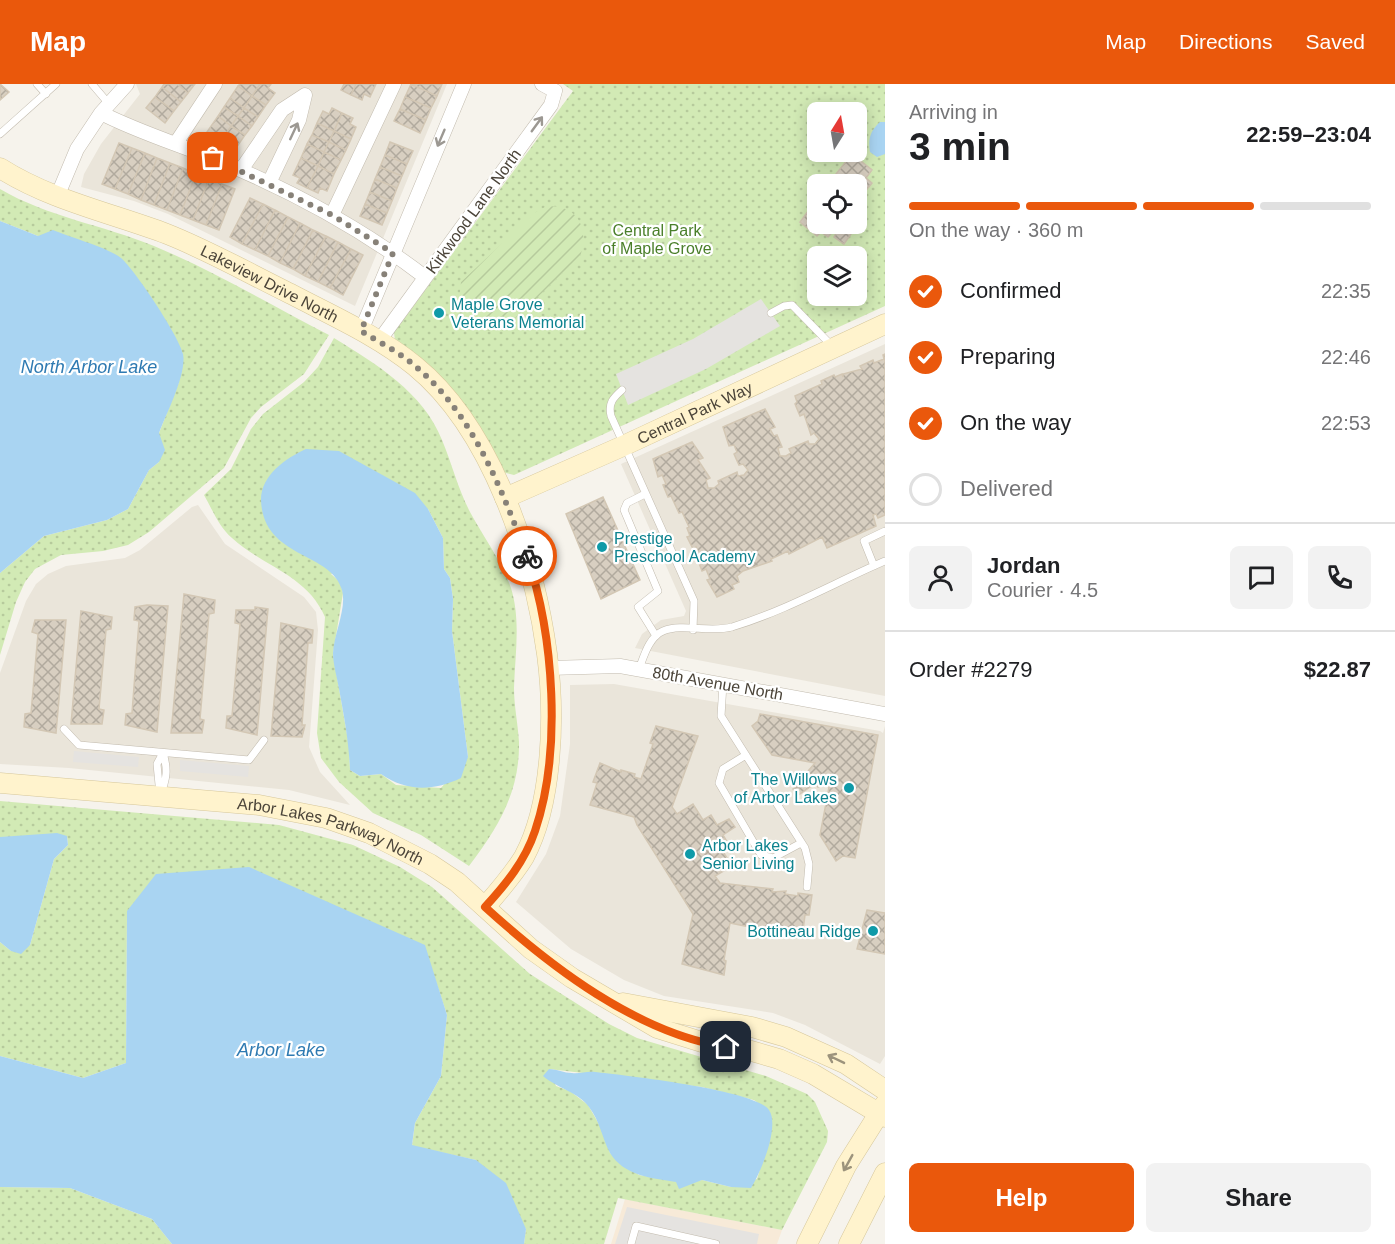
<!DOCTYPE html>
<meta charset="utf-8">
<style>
:root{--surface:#fff;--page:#f2f2f2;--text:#202124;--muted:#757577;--line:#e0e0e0;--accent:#ea580c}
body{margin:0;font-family:Arial,sans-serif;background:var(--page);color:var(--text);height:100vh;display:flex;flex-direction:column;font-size:22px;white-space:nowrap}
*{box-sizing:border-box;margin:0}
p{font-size:20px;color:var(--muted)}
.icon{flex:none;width:33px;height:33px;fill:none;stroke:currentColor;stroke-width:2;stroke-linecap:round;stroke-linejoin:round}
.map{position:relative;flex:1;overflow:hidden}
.drawer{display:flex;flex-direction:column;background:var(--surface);width:510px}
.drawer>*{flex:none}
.needle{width:39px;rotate:11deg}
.fabs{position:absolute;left:807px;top:18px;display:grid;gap:12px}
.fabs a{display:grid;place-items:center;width:60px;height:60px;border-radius:9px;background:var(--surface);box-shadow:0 3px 15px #0003;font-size:30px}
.pin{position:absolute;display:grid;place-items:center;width:51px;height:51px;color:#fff;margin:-26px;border-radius:12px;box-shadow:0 3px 9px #0006}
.courier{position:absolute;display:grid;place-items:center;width:60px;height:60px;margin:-30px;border:4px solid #ea580c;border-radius:50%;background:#fff;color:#222;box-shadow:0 2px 8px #0007}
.summary em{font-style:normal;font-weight:700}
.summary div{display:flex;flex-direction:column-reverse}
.summary{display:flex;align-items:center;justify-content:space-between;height:102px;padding:0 24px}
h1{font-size:39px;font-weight:700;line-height:45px}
.bar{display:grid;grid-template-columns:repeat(4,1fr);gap:9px 6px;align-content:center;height:72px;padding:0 24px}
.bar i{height:8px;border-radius:4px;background:var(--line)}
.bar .active{background:var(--accent)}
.bar p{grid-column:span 4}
.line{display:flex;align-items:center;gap:15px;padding:0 24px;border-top:2px solid var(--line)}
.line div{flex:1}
.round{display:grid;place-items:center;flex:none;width:63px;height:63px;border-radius:9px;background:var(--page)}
ol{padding:0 24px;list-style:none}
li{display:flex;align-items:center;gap:18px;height:66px}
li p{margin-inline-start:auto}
li .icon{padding:6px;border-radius:50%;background:var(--accent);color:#fff;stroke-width:4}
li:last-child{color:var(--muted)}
li i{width:33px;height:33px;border:3px solid var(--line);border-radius:50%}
.button{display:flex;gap:12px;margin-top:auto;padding:12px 24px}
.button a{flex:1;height:69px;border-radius:9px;background:var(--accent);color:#fff;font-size:24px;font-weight:700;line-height:69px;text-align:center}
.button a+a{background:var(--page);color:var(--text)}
header{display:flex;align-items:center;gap:36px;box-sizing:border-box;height:84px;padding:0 30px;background:var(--accent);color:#fff}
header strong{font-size:28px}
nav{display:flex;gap:33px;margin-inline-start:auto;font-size:21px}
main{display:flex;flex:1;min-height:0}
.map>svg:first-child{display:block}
.residential{fill:#eae5da}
.commercial{fill:#f7ead8}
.grass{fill:url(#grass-dots);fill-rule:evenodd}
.garden{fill:url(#garden-furrows)}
.parking{fill:#e5e3e0}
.water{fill:#a9d4f2}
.building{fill:url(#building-cross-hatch);stroke:#d3c7b4;stroke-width:1.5}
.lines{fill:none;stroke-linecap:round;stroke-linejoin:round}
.lane-casing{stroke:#c2bbae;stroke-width:8}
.street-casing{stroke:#c2bbae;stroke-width:15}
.secondary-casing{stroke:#d6c79b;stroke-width:21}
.lane{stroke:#fff;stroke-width:7}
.street{stroke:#fff;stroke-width:14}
.secondary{stroke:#fff3cd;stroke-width:20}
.oneway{stroke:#9c9892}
.oneway2{stroke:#9c937c}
.done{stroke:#878178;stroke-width:6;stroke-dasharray:0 10.8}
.route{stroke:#ea580c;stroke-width:8}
.culture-dot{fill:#0f9aa8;stroke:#fff;stroke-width:2}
.labels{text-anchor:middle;stroke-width:4.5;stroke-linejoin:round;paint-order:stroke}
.street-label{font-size:16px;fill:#4b4439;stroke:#fff}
.park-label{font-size:16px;fill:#4a7f2a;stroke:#fff}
.culture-label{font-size:16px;fill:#0d838f;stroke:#fff;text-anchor:start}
.water-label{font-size:18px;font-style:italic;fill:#2e7ab2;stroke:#fff}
</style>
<header>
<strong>Map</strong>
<nav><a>Map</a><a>Directions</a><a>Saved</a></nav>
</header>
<main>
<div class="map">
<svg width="885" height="1160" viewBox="0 0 885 1160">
<defs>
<pattern id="grass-dots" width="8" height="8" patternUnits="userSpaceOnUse" patternTransform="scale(1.5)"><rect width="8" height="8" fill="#d2eab5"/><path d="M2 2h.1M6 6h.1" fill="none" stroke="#b6ca9c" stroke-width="1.8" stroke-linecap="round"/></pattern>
<pattern id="garden-furrows" width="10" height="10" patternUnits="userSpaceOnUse" patternTransform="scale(1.5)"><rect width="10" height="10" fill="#d2eab5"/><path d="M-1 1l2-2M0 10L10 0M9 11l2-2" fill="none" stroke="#b6ca9c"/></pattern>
<pattern id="building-cross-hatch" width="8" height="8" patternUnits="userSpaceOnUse" patternTransform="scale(1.5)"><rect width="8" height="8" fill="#d8cfc1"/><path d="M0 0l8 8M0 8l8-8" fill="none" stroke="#b1aa9e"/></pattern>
</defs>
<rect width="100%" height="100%" fill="#f6f3ec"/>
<path class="residential" d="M136,0H447L355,222L168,130L134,117L81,103L84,90L101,60L140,10Z
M885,260V612L635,564L642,550L661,536L684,532L686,527L621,380Z
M198,421L225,460L304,513L316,528L318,546L309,663L320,688L350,721L289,706L69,684L0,680V589L26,517L36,500L48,490L66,482L125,474L140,466L192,423Z
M614,600L880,647L883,649L885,642V972L880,980L805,941L773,929L664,912L624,896L571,865L516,818L546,770L560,732L570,660V601Z"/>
<path class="commercial" d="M625,1115L782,1146L777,1160H611Z"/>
<path class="grass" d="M563,0H885V222L514,391L502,388L395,257L394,248L573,7ZM818,28H856V68H818ZM818,100H856V140H818ZM818,172H856V212H818Z
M0,105C48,133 103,141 154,162C214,187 271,221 329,251L304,290L261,323L251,334L224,384L149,448L128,461L103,467L61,471L35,485L25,498L16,518L0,571V489L44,452L107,436L128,425L149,386L159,378V349L179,298L38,152L0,137Z
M334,254C375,279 424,309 442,356C452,380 458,405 470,428C484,454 501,476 511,504C521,537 515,570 514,604C514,622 518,640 519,658C520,708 498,744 469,782L421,751L373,729L339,698L321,674L317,649L325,533C307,491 264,483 232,454C219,443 212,425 204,411L231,385L251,345L263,330L304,298L318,283ZM428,425L443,454L444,485L450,494L453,515L452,547L468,673L441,704L396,701L381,690L360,692L350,686L349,662L333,570L343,509L340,498L331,490Z
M0,717L279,741L353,761L400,783L432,803L530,890L609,940L637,954L766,992L807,1010L815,1018L828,1047L827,1058L782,1146L618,1114L604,1160H524L526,1145L476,1076L412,1062L415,1039L441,992L447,931L424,861L127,827L126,979L83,994L0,972V858L11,867L30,861L54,775L68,761L67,752L0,753ZM549,985L702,1003L754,1016L770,1028V1052L757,1095L731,1103L702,1096L689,1099L639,1091L610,1069L603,1047L588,1021L570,1007L556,1002Z
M0,1103L70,1104L152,1135L172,1160H0Z"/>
<path class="garden" d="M547,122C579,122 589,144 580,173L502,247C478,247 475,246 458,228L461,198L536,128Z"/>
<path class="parking" d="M761,215L780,242L706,285L628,321L616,290L693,255Z
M74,667L139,673L138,683L73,678Z
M180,676L249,682L248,693L180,687Z
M627,1123L759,1150L757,1160H615Z"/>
<path class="water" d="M880,38H885V70L877,73L870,68C868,55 870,47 880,38Z
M0,137L38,152L53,146C69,153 109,164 121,174C135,186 179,252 183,270C187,290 166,330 159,349L165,366L159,378L149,386L128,425L107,436L44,452L0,489Z
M306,365L339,367L415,409L428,425L443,454L444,485L450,494L453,515L452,547L468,673L461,694C434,707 406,708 381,690L360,692L350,686C349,658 344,632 339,605C337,593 333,580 333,569C334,549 347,524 342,506C331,467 263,475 261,416C261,391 286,374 306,365Z
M57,749L67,752L68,761L54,775L30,861L21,870L11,867L0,858V753Z
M249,783L425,861L447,931L441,992L415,1039L412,1061L476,1076L506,1099L526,1145L524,1160H172L152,1135L70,1104L0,1103V972L83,994L126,979L127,827L156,790Z
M549,985C557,985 564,989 572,989C579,990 587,987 595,988C623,991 756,1006 769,1026C780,1042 761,1088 751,1104L731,1103L702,1096L679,1105L676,1098C652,1094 624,1092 610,1069C602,1054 600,1037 589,1023C578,1008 557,1004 543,992Z"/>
<path class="building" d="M0,0L9,8L0,16Z
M164,0H177L188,9L181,18L162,3Z
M177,0H195L188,9Z
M240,0H260L252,12L238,2Z
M260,0H271L268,4L275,9L266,21L252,12Z
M344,0H356L351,11L341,6Z
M356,0H376L370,13L364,10L362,16L351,11Z
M411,0L437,12L431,24L405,13Z
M411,0H442L437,12Z
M238,2L252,12L244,24L230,14Z
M162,3L181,18L174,27L155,13Z
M252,12L266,21L258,33L244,24Z
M155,13L174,27L165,39L146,24Z
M405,13L431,24L426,36L400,25Z
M230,14L244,24L238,32L224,23Z
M224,23L238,32L231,42L218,32Z
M244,24L258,33L252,42L238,32Z
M332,24L342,29L334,47L317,39L323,27L329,30Z
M400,25L426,36L420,49L394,37Z
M342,29L353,34L350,40L356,43L351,55L334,47Z
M218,32L231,42L218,62L210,57L213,52L207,48Z
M238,32L252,42L245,51L231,42Z
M317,39L334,47L329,58L312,51Z
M231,42L245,51L234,67L228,62L225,67L218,62Z
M334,47L351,55L346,66L329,58Z
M312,51L329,58L324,68L307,60Z
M329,58L346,66L341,76L324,68Z
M390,58L413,67L407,80L385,71Z
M119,59L132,64L115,105L102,100Z
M307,60L324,68L318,82L301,74Z
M132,64L145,69L128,110L115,105Z
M324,68L341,76L334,90L318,82Z
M145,69L157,74L141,116L128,110Z
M852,70L872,86L866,94L872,99L856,118V100H828Z
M385,71L407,80L402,92L380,83Z
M157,74L170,79L154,121L141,116Z
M301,74L318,82L307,104L297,99L300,94L293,91Z
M170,79L183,84L167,126L154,121Z
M318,82L334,90L327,107L320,104L318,109L307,104Z
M380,83L402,92L397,104L375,95Z
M183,84L196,90L180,131L167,126Z
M196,90L209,95L193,136L180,131Z
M209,95L222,100L206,141L193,136Z
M375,95L397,104L392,117L370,108Z
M222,100L235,105L219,146L206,141Z
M370,108L392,117L387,129L365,120Z
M250,114L263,120L242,160L230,153Z
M817,115L818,140H856V124L865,130L844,160L834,153L838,146L836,144L828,153L821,148L817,152L800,138Z
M263,120L275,126L255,166L242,160Z
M365,120L387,129L382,141L360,132Z
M275,126L288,133L268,172L255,166Z
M288,133L300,139L280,179L268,172Z
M300,139L313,146L293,185L280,179Z
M313,146L326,152L305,192L293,185Z
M326,152L338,158L318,198L305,192Z
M338,158L351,165L330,204L318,198Z
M351,165L363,171L343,211L330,204Z
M885,270V431L878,434L876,430L873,431L876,442L827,464L822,453L789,470L788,467L771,475L772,477L743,487L737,492L739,498L732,501L734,505L717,513L707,496L710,495L706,485L702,487L697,474L700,473L696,463L693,465L687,453L690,452L687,444L689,443L682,428L679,429L671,412L668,413L663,401L666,400L662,391L658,393L653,375L692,358L703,374L698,376L710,394L706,396L708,404H714L719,400L718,397L737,388L738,392L744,391L748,386L743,380L739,381L734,370L737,368L734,361L729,362L723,343L765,325L775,343L770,345L774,352L777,351L782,363L778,364L780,372H786L791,369L789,365L808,357L809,360H815L819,355L814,349L811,351L804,330L800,332L795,320L797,318L795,312L822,300L821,297L834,291L835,293L842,290L843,293V290L862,285L860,282L873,276L874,279L884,275L883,271Z
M603,413L640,496L601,515L566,430Z
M184,510L215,516L214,529L209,530L200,635L204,636L202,649H171Z
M147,521L168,522L157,648L125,641L126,630L132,629L139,537L134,536L135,523Z
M255,523L268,525L257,651L226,644L227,632H232L240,540L235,539L236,526H255Z
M81,527L112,533L111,545L106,546L99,625L104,626L102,640H71Z
M35,536H66L56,649L24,643L25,630L31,629L38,550L32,548Z
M281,539L313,546L312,559H308L302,641H305L302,653L271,652Z
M760,630L878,651L855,774L843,772L836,777L820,751L830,698L818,703L816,699L797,712L793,705L811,692L808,687L815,679L772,671L752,642L758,637Z
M656,642L698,652L672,723L677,730L693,720L703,736L711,731L717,741L729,735L735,743L723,751L729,761L722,766L732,782L715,792L720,799L773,805L772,808L786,807L785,810L798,812V809L812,811L809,831H805L802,854L730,839L724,876L726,877L724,891L682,880L693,830L637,741L634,733L590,721L597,699L593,698L600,679L621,688V686L635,690L634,693L641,695L653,660L650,659Z
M867,826L885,829V870L857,865Z"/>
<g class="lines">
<g class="lane-casing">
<path id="lane" d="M37,0L46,10
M92,0L109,20
M0,50L56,0
M771,229L784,222L792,221L833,263
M622,306C613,314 608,319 611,332L694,517L693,546
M645,410L627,419L624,426L658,507L638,523L656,552
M874,482L864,457L885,447
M639,585C644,572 649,553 663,547C683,539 709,549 732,543C785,527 834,499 885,477
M723,600L721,632L805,764L809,780L807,803
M64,645L79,661L249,676L264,656
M163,669C168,685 167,695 160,711L157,680Z
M746,671L723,685L719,699L761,771L773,774L801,759
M631,1160L636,1142L716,1160"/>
</g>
<g class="street-casing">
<path id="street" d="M101,29C138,48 178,60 217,76C290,106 361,144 425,193
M176,59L215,0
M241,86L282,26L305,11L299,36L269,99
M57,113L77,65L101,29L127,0
M332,131L394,0
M361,247L464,0
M379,257L551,21L555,7L542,0
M549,584L620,582L885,630"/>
</g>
<g class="secondary-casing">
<g id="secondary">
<path id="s1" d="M0,84C50,116 111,129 167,150C210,167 250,190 291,210C333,232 378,252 415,282C492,345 534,474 547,570C555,630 553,719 524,773C513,791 499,807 485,823"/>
<path id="s2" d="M505,414L623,362L885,240"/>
<path id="s3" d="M0,699L259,721L326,734L369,749L430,780L457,798L531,865L572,894L657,944L705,959L748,966L779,975L813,990L885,1033"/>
<path d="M623,919L752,943L786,953L846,980L885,1006"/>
<path d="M807,1160L846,1082L885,1020"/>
<path d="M849,1160L885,1089"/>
</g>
</g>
<use href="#lane" class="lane"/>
<use href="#street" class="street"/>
<use href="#secondary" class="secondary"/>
</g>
<defs><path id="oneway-shaft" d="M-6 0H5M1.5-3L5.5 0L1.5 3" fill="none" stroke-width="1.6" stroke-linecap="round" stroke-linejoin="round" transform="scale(1.5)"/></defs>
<g class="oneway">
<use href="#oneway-shaft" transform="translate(537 40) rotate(-54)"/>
<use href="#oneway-shaft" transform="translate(294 47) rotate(-65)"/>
<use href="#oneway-shaft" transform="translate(441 54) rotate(113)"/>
</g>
<g class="oneway2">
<use href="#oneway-shaft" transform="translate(836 975) rotate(-154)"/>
<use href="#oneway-shaft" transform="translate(848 1079) rotate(119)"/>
</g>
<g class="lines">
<path class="done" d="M213,74L332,131L393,169L361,247C379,258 399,268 415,282C473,330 501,404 527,472"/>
<path class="route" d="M527,472C554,552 562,667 535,747C525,777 506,800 485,823C551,883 637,949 726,963"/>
</g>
<g class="culture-dot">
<circle cx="439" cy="229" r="6"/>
<circle cx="602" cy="463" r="6"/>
<circle cx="849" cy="704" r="6"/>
<circle cx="690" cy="770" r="6"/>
<circle cx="873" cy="847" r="6"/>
</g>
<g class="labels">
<g class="street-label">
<text transform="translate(473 127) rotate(-54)" y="6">Kirkwood Lane North</text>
<text dy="6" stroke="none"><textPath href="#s1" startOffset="294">Lakeview Drive North</textPath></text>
<text dy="6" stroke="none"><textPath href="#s2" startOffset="208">Central Park Way</textPath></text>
<text transform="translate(718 599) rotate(10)" y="6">80th Avenue North</text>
<text dy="6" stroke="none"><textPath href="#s3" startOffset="336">Arbor Lakes Parkway North</textPath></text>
</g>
<g class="park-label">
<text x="657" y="152">Central Park<tspan x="657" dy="18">of Maple Grove</tspan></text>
</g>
<g class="culture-label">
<text x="451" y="226">Maple Grove<tspan x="451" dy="18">Veterans Memorial</tspan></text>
<text x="614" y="460">Prestige<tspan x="614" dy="18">Preschool Academy</tspan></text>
<text x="837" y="701" text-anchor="end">The Willows<tspan x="837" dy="18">of Arbor Lakes</tspan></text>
<text x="702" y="767">Arbor Lakes<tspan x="702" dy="18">Senior Living</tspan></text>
<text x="861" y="853" text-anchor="end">Bottineau Ridge</text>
</g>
<g class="water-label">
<text x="89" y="289">North Arbor Lake</text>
<text x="281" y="972">Arbor Lake</text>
</g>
</g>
</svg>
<div class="fabs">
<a><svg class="needle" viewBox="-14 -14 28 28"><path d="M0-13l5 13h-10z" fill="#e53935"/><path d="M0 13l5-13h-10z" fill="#757577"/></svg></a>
<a><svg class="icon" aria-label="locate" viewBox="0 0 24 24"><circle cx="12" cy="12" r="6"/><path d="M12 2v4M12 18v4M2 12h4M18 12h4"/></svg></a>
<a><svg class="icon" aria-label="layers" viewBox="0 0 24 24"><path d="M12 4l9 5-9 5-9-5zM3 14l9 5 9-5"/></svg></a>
</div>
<div class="pin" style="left:213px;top:74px;background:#ea580c"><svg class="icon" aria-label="bag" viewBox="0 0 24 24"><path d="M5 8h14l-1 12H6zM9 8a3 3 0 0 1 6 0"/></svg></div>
<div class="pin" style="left:726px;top:963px;background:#1f2937"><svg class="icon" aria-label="home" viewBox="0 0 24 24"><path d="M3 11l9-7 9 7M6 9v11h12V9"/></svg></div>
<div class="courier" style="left:527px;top:472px"><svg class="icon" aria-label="bike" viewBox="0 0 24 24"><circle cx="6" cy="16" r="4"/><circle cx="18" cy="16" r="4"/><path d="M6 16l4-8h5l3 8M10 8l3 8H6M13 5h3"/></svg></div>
</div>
<section class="drawer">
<div class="summary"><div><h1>3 min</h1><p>Arriving in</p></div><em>22:59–23:04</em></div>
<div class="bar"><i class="active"></i><i class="active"></i><i class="active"></i><i></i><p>On the way · 360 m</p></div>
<ol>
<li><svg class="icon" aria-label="check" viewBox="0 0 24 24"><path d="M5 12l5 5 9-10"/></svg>Confirmed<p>22:35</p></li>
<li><svg class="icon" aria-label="check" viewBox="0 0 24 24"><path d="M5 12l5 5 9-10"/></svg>Preparing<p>22:46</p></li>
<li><svg class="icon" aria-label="check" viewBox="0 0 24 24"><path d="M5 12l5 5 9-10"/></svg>On the way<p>22:53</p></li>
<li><i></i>Delivered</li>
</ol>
<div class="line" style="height:108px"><a class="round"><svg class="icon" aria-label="person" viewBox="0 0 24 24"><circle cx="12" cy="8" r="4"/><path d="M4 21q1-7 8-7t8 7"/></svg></a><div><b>Jordan</b><p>Courier · 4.5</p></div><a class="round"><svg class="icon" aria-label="chat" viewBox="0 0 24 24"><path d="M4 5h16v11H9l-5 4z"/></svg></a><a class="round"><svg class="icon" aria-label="phone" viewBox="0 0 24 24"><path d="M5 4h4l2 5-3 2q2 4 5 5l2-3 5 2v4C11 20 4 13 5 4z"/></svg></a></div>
<div class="line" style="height:78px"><div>Order #2279</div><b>$22.87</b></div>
<div class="button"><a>Help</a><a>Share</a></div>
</section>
</main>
